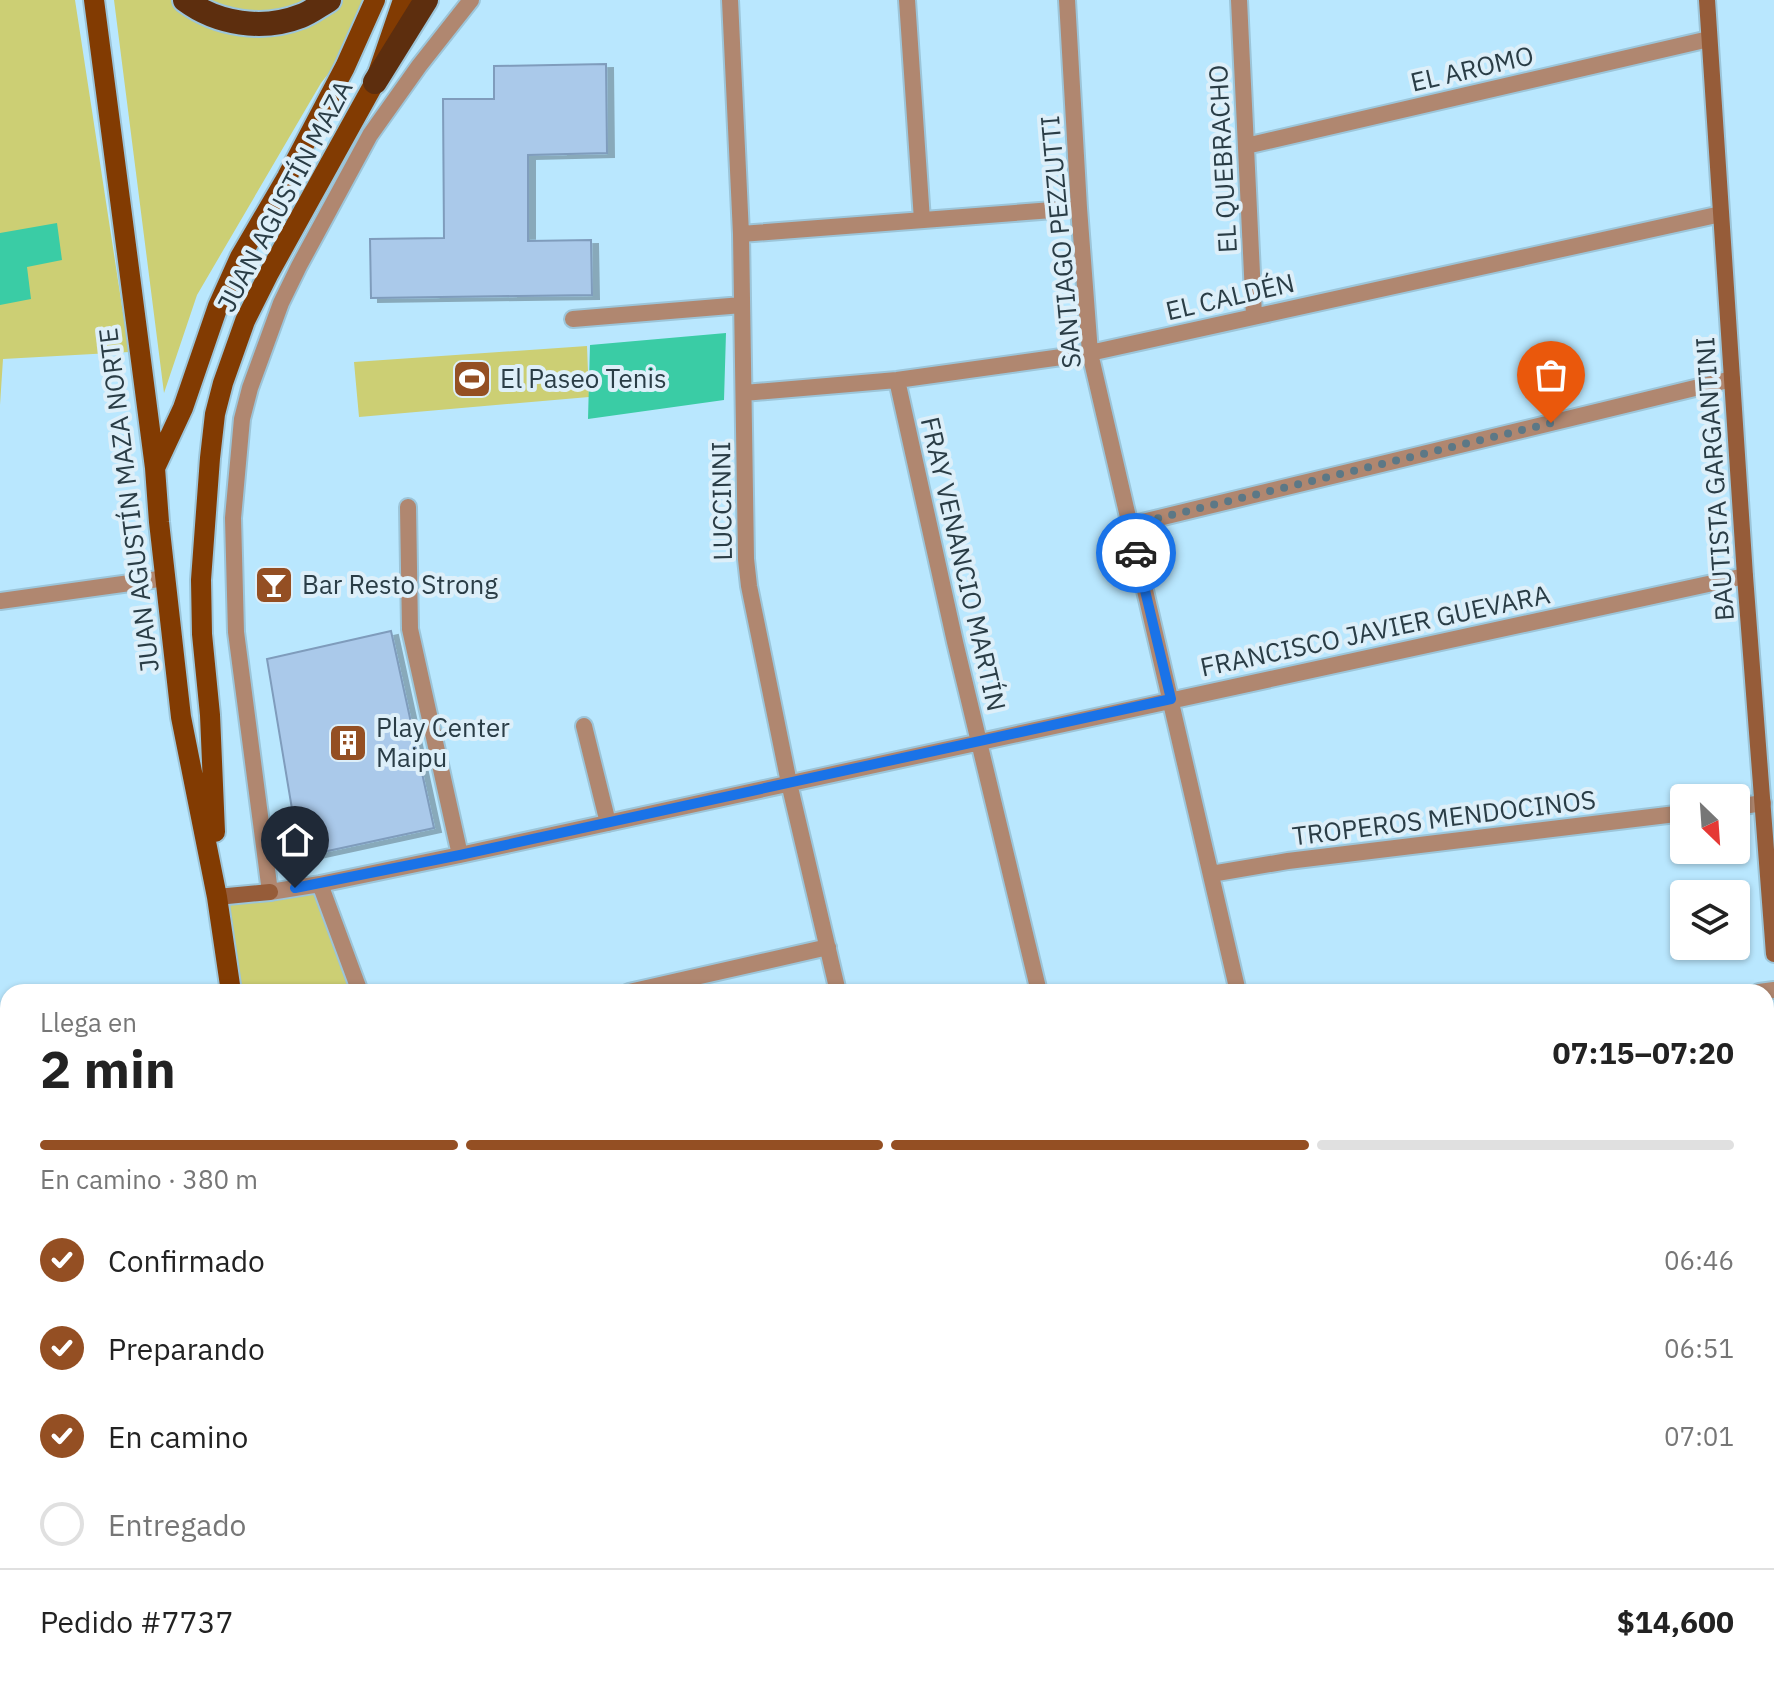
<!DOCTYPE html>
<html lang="es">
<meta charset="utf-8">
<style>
:root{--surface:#fff;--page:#f6f6f6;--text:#222;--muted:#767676;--line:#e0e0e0;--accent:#944f23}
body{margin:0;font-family:"IBM Plex Sans",sans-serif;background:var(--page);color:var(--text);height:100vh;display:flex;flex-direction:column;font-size:30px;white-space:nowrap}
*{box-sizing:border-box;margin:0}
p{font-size:26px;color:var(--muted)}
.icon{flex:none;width:44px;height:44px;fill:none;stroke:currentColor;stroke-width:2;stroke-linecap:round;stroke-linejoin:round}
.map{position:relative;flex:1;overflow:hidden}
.details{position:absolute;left:0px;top:984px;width:1774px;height:704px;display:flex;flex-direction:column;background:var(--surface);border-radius:24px 24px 0 0;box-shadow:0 2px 6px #0004}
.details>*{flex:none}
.needle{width:52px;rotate:155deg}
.fabs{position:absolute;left:1670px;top:784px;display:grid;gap:16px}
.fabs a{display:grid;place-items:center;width:80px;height:80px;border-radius:8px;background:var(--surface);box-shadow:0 2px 6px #0004;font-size:40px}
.pin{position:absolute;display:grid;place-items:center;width:68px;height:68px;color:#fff;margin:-82px -34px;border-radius:50% 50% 50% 0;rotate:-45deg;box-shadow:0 0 8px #0007}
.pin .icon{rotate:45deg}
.courier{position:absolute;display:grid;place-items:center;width:80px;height:80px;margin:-40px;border:6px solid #1a73e8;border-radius:50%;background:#fff;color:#222;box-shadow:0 2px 10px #0007}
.headline em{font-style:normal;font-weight:700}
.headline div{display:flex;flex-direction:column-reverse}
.headline{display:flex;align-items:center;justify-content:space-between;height:136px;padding:0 40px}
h1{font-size:52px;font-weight:700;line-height:60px}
.bar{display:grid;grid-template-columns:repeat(4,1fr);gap:12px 8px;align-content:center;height:96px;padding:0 40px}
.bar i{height:10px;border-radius:6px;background:var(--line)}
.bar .on{background:var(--accent)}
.bar p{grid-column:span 4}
.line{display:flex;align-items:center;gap:20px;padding:0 40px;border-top:2px solid var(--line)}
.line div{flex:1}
ol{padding:0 40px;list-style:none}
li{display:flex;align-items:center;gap:24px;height:88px}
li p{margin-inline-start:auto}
li .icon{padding:8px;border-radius:50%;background:var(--accent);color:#fff;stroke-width:4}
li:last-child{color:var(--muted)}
li i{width:44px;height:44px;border:4px solid var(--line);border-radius:50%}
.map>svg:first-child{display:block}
.green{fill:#cccf74}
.water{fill:#3acca5}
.building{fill:#aac9ea;stroke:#7f9cbc;stroke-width:2;filter:url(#shadow)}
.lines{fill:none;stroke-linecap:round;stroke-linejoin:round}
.street-casing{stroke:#9cc5d9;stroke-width:20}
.secondary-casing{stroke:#9cc5d9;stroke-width:20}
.primary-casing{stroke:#9cc5d9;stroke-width:24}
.highway-casing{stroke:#9cc5d9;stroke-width:28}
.street{stroke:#b08770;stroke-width:16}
.secondary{stroke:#965c39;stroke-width:16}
.primary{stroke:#823b02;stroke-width:20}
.highway{stroke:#5d2e0e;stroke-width:24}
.done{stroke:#5c7886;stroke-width:8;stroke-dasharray:0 14.4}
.route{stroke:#1a73e8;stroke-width:10}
.labels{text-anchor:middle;stroke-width:8;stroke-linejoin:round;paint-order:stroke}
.street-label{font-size:26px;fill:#2a3d46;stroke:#ddeff9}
.poi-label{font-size:26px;fill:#2a3d46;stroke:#ddeff9;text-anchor:start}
</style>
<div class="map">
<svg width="1774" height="1688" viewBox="0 0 1774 1688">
<defs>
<filter id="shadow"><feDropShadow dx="7" dy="4" stdDeviation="0" flood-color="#0004"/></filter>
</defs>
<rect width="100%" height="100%" fill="#b9e7fe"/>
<path class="green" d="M0,0H75L129,352L3,359L0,405Z
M114,0H387L321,83L197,295L164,393Z
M587,346L589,397L359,417L354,362Z
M320,884L360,992H231L217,897Z
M324,1680H464L463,1688H325Z"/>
<path class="water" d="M57,223L62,260L27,267L31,299L0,305V233Z
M726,333L724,400L588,419L590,345Z"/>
<path class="building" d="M606,64L607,153L528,155V241L591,240L592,295L371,298L370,239L444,238L443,99H494V66Z
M391,631L434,828L300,857L267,659Z"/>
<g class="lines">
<g class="street-casing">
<path id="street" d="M471,0L419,66L370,135L299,266L281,303L250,388L242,419L233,518L236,632L270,892L320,884L460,855L1745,576
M730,0L741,234L746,559L749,586L789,783L838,992
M907,0L922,220
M1067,0L1079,208L1090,353L1238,992
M1239,0L1254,316
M1246,146L1709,39
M741,234L1079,208
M573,319L742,305
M897,380L955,642L1039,992
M744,393L897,380L1090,353L1721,214
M408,507L410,629L460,855
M1130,525L1732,379
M0,601L166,578
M584,726L608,823
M1736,807L1763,803
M1211,874L1288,861L1684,813
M320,884L360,992
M629,992L828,947
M1759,992L1774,990
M1766,1168L1774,1167
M1766,1339L1774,1338
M0,1390H8
M1766,1498L1774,1497
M927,1680L928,1688
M1130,1680V1688
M1319,1680L1320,1688
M463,1688L464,1680"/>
</g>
<g class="secondary-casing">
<path id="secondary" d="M1707,0L1745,576L1774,954
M217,897L270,892
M1766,1666L1774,1663
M1639,1688L1692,1680"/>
</g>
<g class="primary-casing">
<path id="primary" d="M94,0L155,468L159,522L181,717L217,897L231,992
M155,468L183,408L218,306L240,257L287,177L345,67L375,0
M215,832L210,715L202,634L201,580L210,458L215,414L223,383L245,321L268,275L375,82L403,0
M324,1680L325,1688"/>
</g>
<g class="highway-casing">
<path id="highway" d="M185,0C217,24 263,31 301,16C310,13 320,5 329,0
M375,82L426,0"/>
</g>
<use href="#street" class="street"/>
<use href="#secondary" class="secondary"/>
<use href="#primary" class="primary"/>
<use href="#highway" class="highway"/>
</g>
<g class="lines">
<path class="done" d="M1136,553L1130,525L1551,423"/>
<path class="route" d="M295,888L460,855L1171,699L1136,553"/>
</g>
<defs>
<g id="stadium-square" transform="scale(2)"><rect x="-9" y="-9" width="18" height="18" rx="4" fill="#944f23" stroke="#ddeff9"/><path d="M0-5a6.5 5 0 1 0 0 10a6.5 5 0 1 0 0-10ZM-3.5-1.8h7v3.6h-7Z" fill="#fff"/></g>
<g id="bar-square" transform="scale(2)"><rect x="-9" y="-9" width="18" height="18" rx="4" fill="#944f23" stroke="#ddeff9"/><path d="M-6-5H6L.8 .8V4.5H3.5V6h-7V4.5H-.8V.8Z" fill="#fff"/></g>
<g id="building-square" transform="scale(2)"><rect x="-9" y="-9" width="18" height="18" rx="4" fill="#944f23" stroke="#ddeff9"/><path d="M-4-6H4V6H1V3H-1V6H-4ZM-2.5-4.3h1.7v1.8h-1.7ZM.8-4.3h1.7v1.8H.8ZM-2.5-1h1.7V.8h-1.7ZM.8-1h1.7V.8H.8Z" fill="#fff"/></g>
</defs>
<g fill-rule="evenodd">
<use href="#stadium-square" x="472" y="379"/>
<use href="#bar-square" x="274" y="585"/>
<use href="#building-square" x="348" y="743"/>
</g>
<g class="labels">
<g class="street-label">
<text transform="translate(1472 69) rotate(-13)" y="9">EL AROMO</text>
<text transform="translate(1223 159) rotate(-93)" y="9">EL QUEBRACHO</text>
<text transform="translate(285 196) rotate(-62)" y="9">JUAN AGUSTÍN MAZA</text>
<text transform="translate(1061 242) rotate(-95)" y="9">SANTIAGO PEZZUTTI</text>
<text transform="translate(1230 297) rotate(-13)" y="9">EL CALDÉN</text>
<text transform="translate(1715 479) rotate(-94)" y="9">BAUTISTA GARGANTINI</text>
<text transform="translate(129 500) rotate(-97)" y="9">JUAN AGUSTÍN MAZA NORTE</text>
<text transform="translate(722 501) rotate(-91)" y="9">LUCCINNI</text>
<text transform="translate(963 564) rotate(77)" y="9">FRAY VENANCIO MARTÍN</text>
<text transform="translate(1375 631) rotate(-12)" y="9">FRANCISCO JAVIER GUEVARA</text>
<text transform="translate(1444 818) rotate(-7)" y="9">TROPEROS MENDOCINOS</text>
</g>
<g class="poi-label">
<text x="500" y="388">El Paseo Tenis</text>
<text x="302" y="594">Bar Resto Strong</text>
<text x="376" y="737">Play Center<tspan x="376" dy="30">Maipu</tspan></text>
</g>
</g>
</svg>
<div class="fabs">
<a><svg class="needle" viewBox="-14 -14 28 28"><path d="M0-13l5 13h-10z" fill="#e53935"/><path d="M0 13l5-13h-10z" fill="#767676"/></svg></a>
<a><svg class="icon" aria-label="layers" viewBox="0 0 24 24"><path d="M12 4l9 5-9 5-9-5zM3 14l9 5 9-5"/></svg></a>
</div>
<div class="pin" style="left:1551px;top:423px;background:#ea580c"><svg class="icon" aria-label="bag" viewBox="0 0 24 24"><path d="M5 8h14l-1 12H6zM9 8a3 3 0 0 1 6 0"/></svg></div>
<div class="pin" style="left:295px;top:888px;background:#1f2937"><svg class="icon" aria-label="home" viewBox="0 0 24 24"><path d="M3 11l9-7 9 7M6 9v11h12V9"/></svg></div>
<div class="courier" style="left:1136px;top:553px"><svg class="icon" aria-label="car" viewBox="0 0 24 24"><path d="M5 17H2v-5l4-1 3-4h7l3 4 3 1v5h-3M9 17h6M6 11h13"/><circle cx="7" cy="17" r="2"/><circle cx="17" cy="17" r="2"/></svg></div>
<section class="details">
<div class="headline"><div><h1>2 min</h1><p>Llega en</p></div><em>07:15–07:20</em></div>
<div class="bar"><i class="on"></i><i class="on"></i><i class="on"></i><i></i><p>En camino · 380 m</p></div>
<ol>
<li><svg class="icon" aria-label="check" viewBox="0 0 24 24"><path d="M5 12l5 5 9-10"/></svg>Confirmado<p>06:46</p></li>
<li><svg class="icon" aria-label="check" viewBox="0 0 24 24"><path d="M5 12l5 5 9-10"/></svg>Preparando<p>06:51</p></li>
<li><svg class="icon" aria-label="check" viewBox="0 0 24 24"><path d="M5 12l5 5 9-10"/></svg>En camino<p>07:01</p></li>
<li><i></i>Entregado</li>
</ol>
<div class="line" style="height:104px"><div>Pedido #7737</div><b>$14,600</b></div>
</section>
</div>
